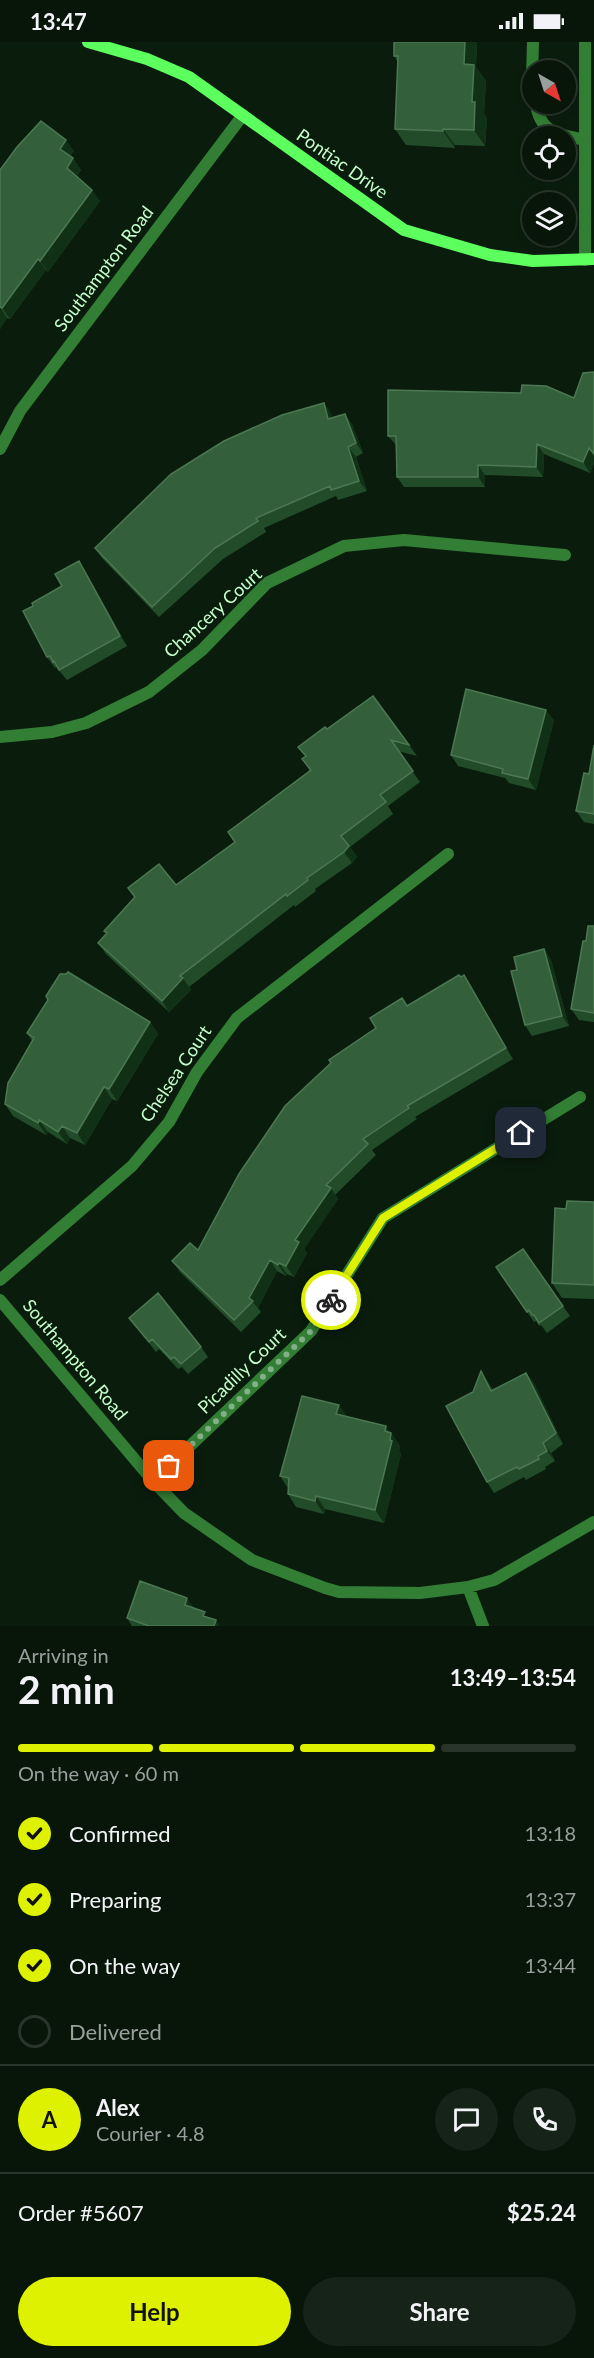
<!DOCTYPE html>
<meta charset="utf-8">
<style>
:root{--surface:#08160a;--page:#162318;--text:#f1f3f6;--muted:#989f9c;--line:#29352b;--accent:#ddf100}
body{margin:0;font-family:Lato,sans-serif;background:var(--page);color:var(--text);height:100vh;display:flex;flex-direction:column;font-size:22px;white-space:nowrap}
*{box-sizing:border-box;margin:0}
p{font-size:20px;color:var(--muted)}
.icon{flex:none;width:33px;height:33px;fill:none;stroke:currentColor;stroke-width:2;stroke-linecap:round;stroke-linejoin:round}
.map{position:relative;height:1584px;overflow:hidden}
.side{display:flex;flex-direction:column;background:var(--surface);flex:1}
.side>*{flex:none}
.needle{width:39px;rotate:141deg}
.tools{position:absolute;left:522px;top:18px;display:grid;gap:12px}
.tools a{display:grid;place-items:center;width:54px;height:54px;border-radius:50%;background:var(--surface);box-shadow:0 3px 9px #0003,0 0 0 2px var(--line);font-size:30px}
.pin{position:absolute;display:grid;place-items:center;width:51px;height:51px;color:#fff;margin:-26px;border-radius:12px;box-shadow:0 3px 9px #0006}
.courier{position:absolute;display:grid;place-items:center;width:60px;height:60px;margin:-30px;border:4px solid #ddf100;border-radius:50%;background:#fff;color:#222;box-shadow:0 2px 8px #0007}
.overview em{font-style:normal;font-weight:700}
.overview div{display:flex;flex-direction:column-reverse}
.overview{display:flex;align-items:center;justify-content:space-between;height:102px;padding:0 18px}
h1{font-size:39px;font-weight:700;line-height:45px}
.bar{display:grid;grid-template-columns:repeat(4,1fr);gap:9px 6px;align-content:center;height:72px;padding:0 18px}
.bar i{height:8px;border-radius:4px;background:var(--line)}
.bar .active{background:var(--accent)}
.bar p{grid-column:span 4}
.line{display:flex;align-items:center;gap:15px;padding:0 18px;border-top:2px solid var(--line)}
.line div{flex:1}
.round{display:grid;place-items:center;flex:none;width:63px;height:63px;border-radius:32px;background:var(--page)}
ol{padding:0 18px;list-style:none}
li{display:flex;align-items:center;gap:18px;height:66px}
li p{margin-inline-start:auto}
li .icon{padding:6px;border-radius:50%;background:var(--accent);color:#111;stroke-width:4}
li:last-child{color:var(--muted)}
li i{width:33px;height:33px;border:3px solid var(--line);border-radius:50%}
.primary-button{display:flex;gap:12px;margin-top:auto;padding:12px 18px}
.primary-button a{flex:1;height:69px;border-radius:36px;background:var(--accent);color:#111;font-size:24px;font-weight:700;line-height:69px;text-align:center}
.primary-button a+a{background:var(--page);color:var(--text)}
.status{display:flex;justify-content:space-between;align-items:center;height:42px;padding:0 30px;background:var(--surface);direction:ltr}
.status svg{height:16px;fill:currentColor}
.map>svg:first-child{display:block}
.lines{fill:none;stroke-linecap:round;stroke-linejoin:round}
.service{stroke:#337e35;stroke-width:12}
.minor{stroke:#337e35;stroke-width:12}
.secondary{stroke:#5dff5e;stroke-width:12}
.wall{fill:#224c29}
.shaded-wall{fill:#113117}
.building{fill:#345f3b;stroke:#4b7852;stroke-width:1.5}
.done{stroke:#84b089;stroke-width:6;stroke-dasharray:0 10.8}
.route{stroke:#ddf100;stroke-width:8}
.labels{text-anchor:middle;stroke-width:4.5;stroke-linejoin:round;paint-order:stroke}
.street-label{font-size:18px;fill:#c6ffcc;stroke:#0a1d0d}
</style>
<div class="status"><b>13:47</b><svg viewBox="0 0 49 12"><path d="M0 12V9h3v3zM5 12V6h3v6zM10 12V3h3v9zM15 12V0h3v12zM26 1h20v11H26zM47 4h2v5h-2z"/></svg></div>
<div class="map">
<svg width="594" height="1584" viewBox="0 0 594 1584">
<rect width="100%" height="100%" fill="#0a1d0d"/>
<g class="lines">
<path class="service" d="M532,35L533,0
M536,62C540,92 560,92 585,98"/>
<path class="minor" d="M585,218V0
M0,407L20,369L243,73
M0,695L52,690L86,681L149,650L202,608L267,541L344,504L404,498L565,513
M0,1238L132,1124L169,1080L197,1030L237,976L448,812
M0,1258L153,1439L184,1471L252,1518L325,1546L339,1550L420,1551L468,1545L494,1538L594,1480
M153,1439L311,1289L383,1176L580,1055
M468,1545L483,1584"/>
<path class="secondary" d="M88,0L147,17L189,35L404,188L490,213L533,219L594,217"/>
</g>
<path class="wall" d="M394,0H477L476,25L486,39L484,72L487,76L485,104L455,103V106L406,103L395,87L398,20L394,14Z
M74,109L70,114L73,116L81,128L77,134L100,159L48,230L46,228L10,277L7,276L0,287V128Z
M594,330V421L590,431L544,412L543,435L485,433V445H404L397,435V404L388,394L574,356Z
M324,361L331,372L332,376L352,382L363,411L356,415L367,449L338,458L336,454L264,486L266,490L223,517L159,575L102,516L95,506Z
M79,519L86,530L127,604L67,638L56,625L55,626L47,615L33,564L62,544Z
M373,654L417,714L398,709L420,740L388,764L393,772L350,805L357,815L352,821L315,847L316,849L295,865L294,863L189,945L191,948L169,970L106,912L98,901L106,892L104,889L135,855L128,846L176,843L235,800L310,729L302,717L305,715L327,687Z
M554,678L536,748L509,741L505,736L458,724L451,713Z
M594,703V782L584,780L576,769L589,732Z
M594,884V980L579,978L571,967L586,899Z
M544,907L551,918L569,984L532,994L525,983L517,928Z
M461,935L471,945L513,1017L415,1075L417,1077L372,1108L376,1113L335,1153L338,1157L304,1207L307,1211L294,1235L287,1232L286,1234L277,1229L258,1266L261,1270L241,1290L180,1230L172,1219L198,1208L408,963Z
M150,980L158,992L119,1056L117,1059L112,1057L85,1103L70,1096L67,1102L48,1090L46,1093L13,1074L5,1062L32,999L27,991Z
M594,1160V1257L562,1256L552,1241L566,1167Z
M523,1207L570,1274L547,1291L541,1283L539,1284L536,1279L534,1280L496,1225Z
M129,1276L201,1305L208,1315L188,1332L182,1325L178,1327L159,1307L156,1310Z
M481,1329L488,1340L493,1348L526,1331L534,1341L563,1402L551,1411L555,1419L545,1425L546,1427L526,1438L524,1435L494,1451L487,1440L473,1350Z
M347,1375L391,1391L400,1404L399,1409L401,1412L384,1481L325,1467L324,1472L296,1465L288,1452V1446L280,1434Z
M195,1567L220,1584H132L127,1576Z"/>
<path class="shaded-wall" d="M465,0H477L476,25L486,39L484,72L487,76L485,104L474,88L464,22Z
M443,87L455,103V106L443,89Z
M66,98L74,109L68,118L60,107Z
M73,116L81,128L75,137L67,126Z
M92,148L100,159L48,230L40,219Z
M38,217L46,228L10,277L2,266Z
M0,265L7,276L0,287Z
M324,361L331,372L336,388L328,377Z
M345,372L352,382L363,411L356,401Z
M537,402L544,412L543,435L536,425Z
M348,405L356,415L367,449L359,439Z
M589,406L594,414V421L590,431L583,420Z
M478,423L485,433V445L478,435Z
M79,519L86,530L127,604L120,594Z
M546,668L554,678L536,748L528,737Z
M349,804L357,815L352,821L344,810Z
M544,907L551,918L569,984L562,974Z
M464,933L513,1017L506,1006Z
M183,936L191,948L169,970L162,959Z
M150,980L158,992L117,1059L109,1047Z
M104,1045L112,1057L85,1103L77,1091Z
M39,1078L48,1090L46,1093L38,1081Z
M62,1084L70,1096L67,1102L58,1090Z
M331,1146L338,1157L304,1207L307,1211L294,1235L286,1224L295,1198Z
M270,1218L277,1229L258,1266L249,1256Z
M279,1221L287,1232L286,1234L278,1223Z
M481,1329L488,1340L498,1359L491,1349Z
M526,1331L534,1341L563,1402L556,1391Z
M339,1363L348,1375L336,1372Z
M386,1384L400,1404L399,1409L401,1412L384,1481L375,1468Z
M543,1401L551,1411L555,1419L547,1409Z
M316,1454L325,1467L324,1472L315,1459Z
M187,1556L195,1567L185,1563Z
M216,1578L220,1584H214Z"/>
<path class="building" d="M394,0H465L464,22L474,23L472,60H475L474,88L443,87V89L395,87L398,14H394Z
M41,79L66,98L60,107L73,116L67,126L92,148L40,219L38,217L2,266L0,265V128L17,105Z
M594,330V412L589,406L583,420L537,402L536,425L478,423V435H397L396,394H388V348L521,351L522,343L546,344L574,356L583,331Z
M324,361L328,377L345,372L356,401L348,405L359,439L331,448L330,444L256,476L258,479L215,506L152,565L95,506L171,432L224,399L282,373Z
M79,519L120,594L59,628L54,619L53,620L50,614L47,615L23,569L33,564L32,561L62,544L55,532Z
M466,647L546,668L528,737L502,731L503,727L451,713Z
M373,654L409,703L391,698L413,729L380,753L386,760L341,794L349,804L344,810L307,836L308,838L287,854L286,852L180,934L183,936L162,959L98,901L107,891L104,889L135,855L128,846L159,822L176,843L235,800L228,790L311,728L302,717L306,714L298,705L325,685L327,687Z
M594,703V772L576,769L584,731L589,732Z
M588,884H594V971L571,967L583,899H586Z
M544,907L562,974L525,983L511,929L517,928L514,915Z
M68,930L150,980L111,1044L109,1047L104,1045L77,1091L62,1084L58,1090L39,1078L38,1081L5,1062L8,1041L34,996L27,991L48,958L46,954L60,932H66Z
M459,933L461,935L464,933L506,1006L407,1064L409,1066L363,1097L368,1102L326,1143L331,1146L295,1198L299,1200L286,1224L279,1221L278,1223L270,1218L249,1256L253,1259L234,1278L172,1219L190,1201L198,1208L239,1132L285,1064L331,1021L329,1018L376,986L370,976L402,956L407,964Z
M567,1159L594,1160V1243L552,1241L555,1166L566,1167Z
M523,1207L563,1264L539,1281L534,1273H532L529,1268L527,1270L496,1225Z
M158,1251L201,1305L181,1322L174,1315L171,1317L152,1297L149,1300L129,1276Z
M481,1329L491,1349L526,1331L556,1391L543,1401L547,1409L538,1414L539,1417L519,1427L517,1425L487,1440L446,1364L473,1350Z
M302,1354L339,1363L336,1372L386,1384L385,1389L391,1391L390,1398L392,1399L375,1468L316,1454L315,1459L288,1452L289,1436L280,1434Z
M140,1539L187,1556L185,1563L205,1570L203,1574L216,1578L214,1584H149L127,1576Z"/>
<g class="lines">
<path class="done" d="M169,1424L311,1289L331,1258"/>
<path class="route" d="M331,1258L383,1176L521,1091"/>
</g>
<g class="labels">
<g class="street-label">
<text transform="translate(342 122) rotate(35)" y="6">Pontiac Drive</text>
<text transform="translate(104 227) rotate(-53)" y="6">Southampton Road</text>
<text transform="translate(213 571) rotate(-42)" y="6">Chancery Court</text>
<text transform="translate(176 1032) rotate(-56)" y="6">Chelsea Court</text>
<text transform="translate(75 1318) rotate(50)" y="6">Southampton Road</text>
<text transform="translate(242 1329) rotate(-44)" y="6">Picadilly Court</text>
</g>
</g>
</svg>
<div class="tools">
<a><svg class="needle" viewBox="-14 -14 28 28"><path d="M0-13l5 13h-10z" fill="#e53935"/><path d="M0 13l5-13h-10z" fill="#989f9c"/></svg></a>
<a><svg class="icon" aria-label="locate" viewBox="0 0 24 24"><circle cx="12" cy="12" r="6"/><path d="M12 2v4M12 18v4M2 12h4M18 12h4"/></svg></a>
<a><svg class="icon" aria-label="layers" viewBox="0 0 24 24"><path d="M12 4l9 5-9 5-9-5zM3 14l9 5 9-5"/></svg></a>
</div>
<div class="pin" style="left:169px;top:1424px;background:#ea580c"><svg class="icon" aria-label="bag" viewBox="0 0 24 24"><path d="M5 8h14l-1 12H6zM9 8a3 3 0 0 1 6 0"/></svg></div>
<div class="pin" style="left:521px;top:1091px;background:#1f2937"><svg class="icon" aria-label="home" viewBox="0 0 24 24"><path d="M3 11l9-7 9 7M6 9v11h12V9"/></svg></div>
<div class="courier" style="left:331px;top:1258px"><svg class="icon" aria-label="bike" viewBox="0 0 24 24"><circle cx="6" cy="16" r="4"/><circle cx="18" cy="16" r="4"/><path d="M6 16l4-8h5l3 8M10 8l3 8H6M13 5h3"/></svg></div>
</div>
<section class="side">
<div class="overview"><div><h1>2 min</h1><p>Arriving in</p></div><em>13:49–13:54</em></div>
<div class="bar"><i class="active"></i><i class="active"></i><i class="active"></i><i></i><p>On the way · 60 m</p></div>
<ol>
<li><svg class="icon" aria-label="check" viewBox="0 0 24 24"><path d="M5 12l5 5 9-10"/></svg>Confirmed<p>13:18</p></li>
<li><svg class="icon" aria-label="check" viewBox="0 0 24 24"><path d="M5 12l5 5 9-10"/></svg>Preparing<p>13:37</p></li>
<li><svg class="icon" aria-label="check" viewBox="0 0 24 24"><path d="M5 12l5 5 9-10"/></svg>On the way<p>13:44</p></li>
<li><i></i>Delivered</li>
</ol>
<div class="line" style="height:108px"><b class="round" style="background:var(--accent);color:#111">A</b><div><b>Alex</b><p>Courier · 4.8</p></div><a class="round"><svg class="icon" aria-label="chat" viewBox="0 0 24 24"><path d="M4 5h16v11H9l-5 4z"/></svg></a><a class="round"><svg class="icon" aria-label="phone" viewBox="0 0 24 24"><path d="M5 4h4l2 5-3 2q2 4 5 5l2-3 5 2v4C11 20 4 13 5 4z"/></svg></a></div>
<div class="line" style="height:78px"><div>Order #5607</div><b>$25.24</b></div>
<div class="primary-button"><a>Help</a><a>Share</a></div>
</section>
